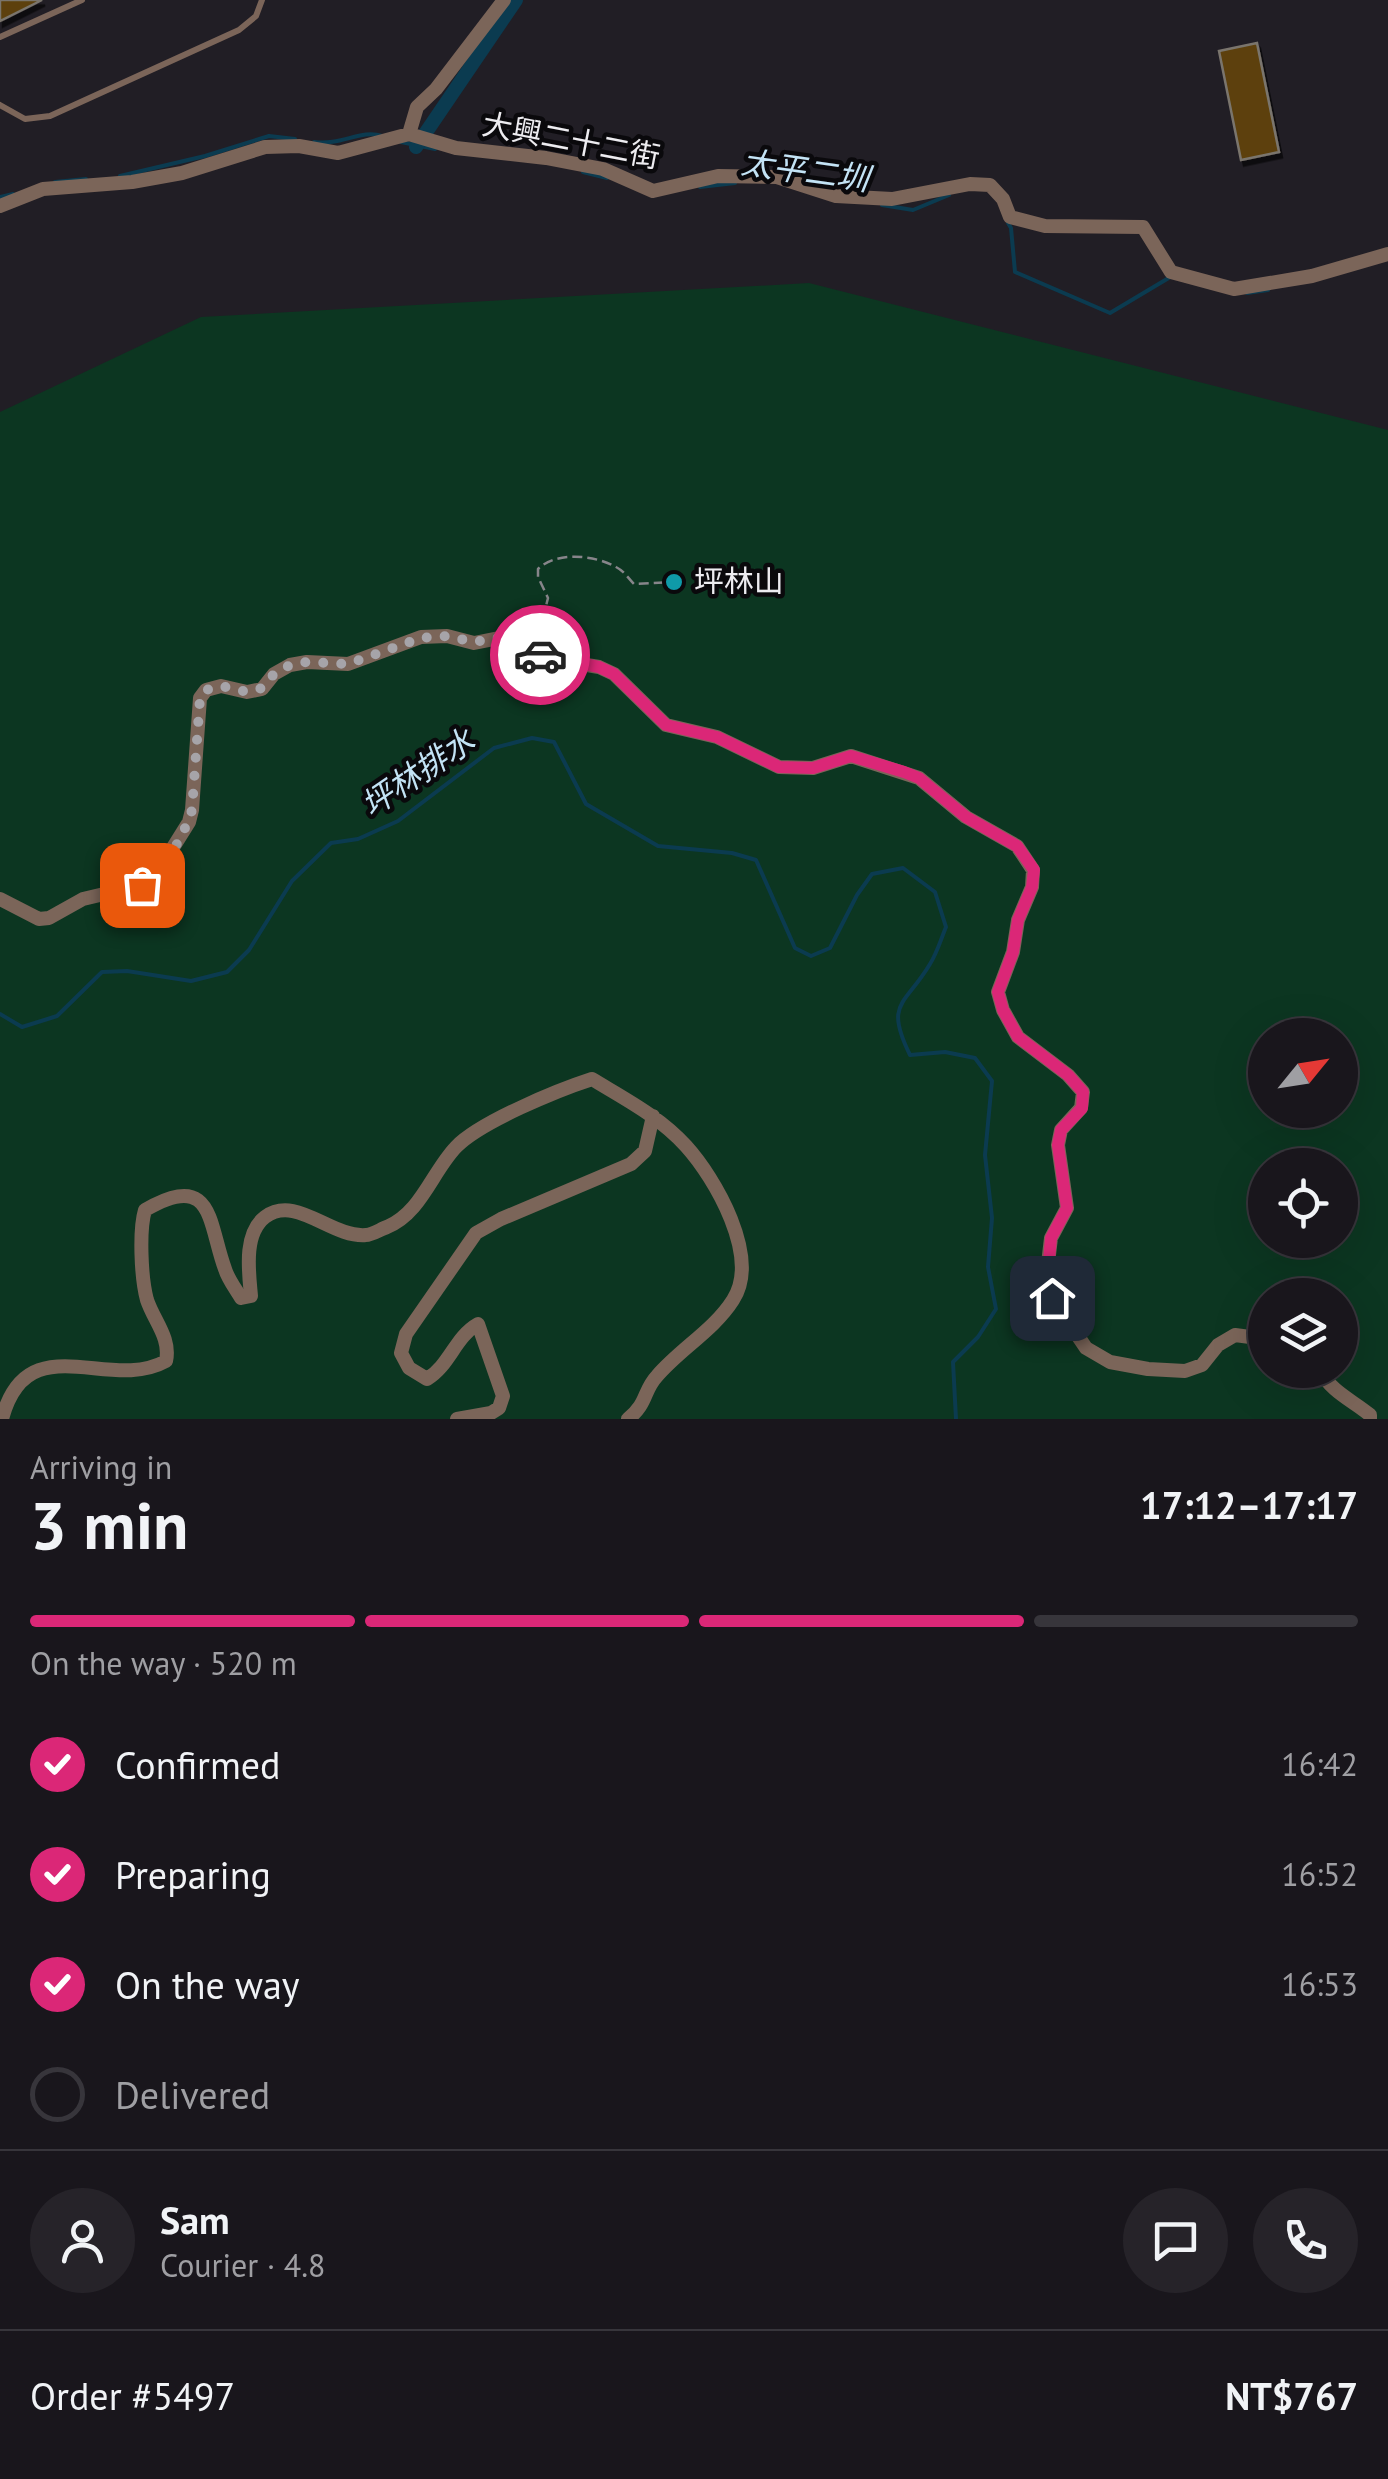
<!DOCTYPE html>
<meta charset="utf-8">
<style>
:root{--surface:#19161c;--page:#262329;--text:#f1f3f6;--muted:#9f9fa3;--line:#37353b;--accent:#db2777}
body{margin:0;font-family:"PT Sans","Noto Sans TC",sans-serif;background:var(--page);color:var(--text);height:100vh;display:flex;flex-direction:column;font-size:38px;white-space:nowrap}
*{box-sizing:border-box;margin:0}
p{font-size:32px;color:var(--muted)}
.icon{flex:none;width:55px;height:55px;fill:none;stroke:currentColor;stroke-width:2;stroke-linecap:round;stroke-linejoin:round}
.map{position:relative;height:1419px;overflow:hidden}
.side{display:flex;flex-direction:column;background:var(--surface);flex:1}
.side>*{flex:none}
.needle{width:65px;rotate:60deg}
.controls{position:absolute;left:1248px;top:1018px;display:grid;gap:20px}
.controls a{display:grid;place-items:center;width:110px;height:110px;border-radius:50%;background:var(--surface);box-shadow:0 10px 40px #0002,0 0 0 2px var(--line);font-size:50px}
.pin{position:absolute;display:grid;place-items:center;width:85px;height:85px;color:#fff;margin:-42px;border-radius:20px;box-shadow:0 5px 15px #0006}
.courier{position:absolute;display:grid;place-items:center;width:100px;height:100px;margin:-50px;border:8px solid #db2777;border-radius:50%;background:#fff;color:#222;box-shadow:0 2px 12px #0007}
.summary em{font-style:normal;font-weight:800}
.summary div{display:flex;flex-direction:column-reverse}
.summary{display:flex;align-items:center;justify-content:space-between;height:170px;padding:0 30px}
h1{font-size:65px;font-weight:800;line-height:75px}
.bar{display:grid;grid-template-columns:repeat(4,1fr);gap:15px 10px;align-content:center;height:120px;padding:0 30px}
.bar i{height:12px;border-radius:8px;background:var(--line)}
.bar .selected{background:var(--accent)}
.bar p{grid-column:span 4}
.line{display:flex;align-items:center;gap:25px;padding:0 30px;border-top:2px solid var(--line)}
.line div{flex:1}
.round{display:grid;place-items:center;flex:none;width:105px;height:105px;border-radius:52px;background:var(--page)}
ol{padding:0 30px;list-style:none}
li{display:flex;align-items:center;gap:30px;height:110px}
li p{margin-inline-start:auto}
li .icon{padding:10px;border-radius:50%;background:var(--accent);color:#fff;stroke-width:4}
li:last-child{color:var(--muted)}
li i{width:55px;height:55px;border:5px solid var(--line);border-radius:50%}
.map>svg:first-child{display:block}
.green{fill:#0c3621;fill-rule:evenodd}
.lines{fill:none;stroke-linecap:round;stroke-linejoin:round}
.stream{stroke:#0b3b50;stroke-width:4}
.canal{stroke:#0b3b50;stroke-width:14}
.building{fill:#5d410c;stroke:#7a746d;stroke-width:2.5;filter:url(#shadow)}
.path{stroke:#87858a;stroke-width:2.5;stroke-dasharray:10 5;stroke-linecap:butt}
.service{stroke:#7b6559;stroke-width:6}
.minor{stroke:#7b6559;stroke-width:14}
.done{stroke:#a6a4a9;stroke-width:10;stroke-dasharray:0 18}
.route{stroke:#db2777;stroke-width:12}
.culture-dot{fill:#0f9aa8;stroke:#0a090c;stroke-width:4}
.labels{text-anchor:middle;stroke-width:9;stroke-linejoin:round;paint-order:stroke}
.street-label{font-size:30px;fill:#edecf0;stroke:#0a090c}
.poi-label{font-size:30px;fill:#edecf0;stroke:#0a090c;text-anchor:start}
.water-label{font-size:32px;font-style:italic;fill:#c3e3f5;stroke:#0a090c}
</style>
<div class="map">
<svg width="1388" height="1419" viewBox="0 0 1388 1419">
<defs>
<filter id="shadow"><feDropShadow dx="3" dy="5.5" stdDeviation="0" flood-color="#0009"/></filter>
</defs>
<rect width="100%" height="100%" fill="#211e25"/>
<path class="green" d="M809,283L1388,430V1419H0V412L201,317ZM1265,1035H1340V1110H1265ZM1265,1165H1340V1240H1265ZM1265,1295H1340V1370H1265Z"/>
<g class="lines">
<path class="stream" d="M314,142C341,146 361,129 382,136
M401,142L435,149
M583,172L607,178
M120,176L205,156L269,136L295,139
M55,182L86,179
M700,187L735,183
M0,197L13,194
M882,205L913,210L949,195
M1008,223L1011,228L1015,272L1110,313L1172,276
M1247,293L1268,290
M0,1014L22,1027L57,1016L102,972L127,971L191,981L227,972L249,950L292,881L331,843L358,839L398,821L494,748L532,738L554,742L586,804L658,846L732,853L756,860L795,948L811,956L830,948L857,895L872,874L903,868L935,892L946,927C941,939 937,953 930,964C905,1006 884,1002 910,1055L945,1052L975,1058L992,1081L985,1155L992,1218L988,1267L996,1309L978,1337L953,1362L956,1419"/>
<path class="canal" d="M416,147L516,0"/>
</g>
<path class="building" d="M0,0H42L0,21Z
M1257,43L1279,152L1241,160L1219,51Z"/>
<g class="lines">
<path class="path" d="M558,645L543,618L548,598L538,577V569C556,551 595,555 616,567C624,571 628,578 634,584L674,582"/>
<path class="service" d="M0,37L82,0
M0,105L25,119L50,116L239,30L256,16L262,0"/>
<path class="minor" d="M409,134L456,148L546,158L603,169L653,191L718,176L777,177L836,196L892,199L970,184L990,185L1003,199L1010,217L1045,226L1143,227L1171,272L1234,289L1312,276L1388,254
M409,134L417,107L436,89L504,0
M0,206L43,189L132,182L182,173L265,147L299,146L338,153L409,134
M0,899L39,919L49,918L83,899L142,885L154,878L189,822L192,810L200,698L206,690L221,686L247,692L262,689L274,674L290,665L307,662L348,664L421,637L447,636L474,643L514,635L544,658L599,667L614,674L666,725L717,737L779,767L813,768L851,756L919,778L966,817L1017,846L1033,870L1032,887L1018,920L1013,952L998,992L1003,1010L1018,1037L1068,1075L1083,1092L1081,1108L1061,1130L1058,1145L1067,1208L1051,1238L1047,1272L1052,1298L1086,1348L1110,1362L1148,1369L1185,1371L1202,1365L1218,1345L1235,1335L1265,1339
M1320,1370C1331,1392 1352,1400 1370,1415V1419
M2,1419C27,1324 109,1393 166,1361C171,1338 154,1321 147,1300C141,1278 139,1230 145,1210C214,1170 208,1223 225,1269C228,1279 235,1288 241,1298L251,1296C249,1273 243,1234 265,1217C296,1194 331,1238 366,1235C372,1235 381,1229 387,1227C421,1213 432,1172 456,1147C480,1122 558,1090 592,1079C625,1099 660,1117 686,1146C715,1178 761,1257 733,1300C714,1330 680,1349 657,1376C643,1391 648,1403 628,1419
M457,1419L491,1413L499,1408L503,1396L478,1324C455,1337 450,1365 427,1379L409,1368L401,1353L406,1334L476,1233L501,1219L631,1164L645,1151L653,1116"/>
</g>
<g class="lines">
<path class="done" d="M142,885C164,872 184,835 192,810L200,698L206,690L221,686L247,692L262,688L274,674L290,665L307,662L348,664L421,638L447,636L474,642L514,635L540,655"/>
<path class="route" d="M540,655L599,667L614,674L666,725L717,737L779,767L813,768L851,756L904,772L919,778L966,817L1017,846L1034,870L1032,887L1018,920L1013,952L998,992L1003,1010L1018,1037L1068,1075L1083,1092L1082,1108L1061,1130L1058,1145L1067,1208L1051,1238L1048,1272L1052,1298"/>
</g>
<circle class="culture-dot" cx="674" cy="582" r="10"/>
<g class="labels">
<g class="street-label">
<text transform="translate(571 141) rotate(11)" y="10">大興二十二街</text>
</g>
<g class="poi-label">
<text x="694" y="592">坪林山</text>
</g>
<g class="water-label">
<text transform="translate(805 171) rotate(8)" y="11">太平二圳</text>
<text transform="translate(418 773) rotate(-34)" y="11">坪林排水</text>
</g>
</g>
</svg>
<div class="controls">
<a><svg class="needle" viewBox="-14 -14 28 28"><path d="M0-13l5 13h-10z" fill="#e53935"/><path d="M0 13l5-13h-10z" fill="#9f9fa3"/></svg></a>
<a><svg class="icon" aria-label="locate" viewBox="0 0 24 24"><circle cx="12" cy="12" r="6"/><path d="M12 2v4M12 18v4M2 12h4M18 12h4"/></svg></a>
<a><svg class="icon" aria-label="layers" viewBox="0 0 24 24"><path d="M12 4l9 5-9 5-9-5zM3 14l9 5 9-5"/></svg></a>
</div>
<div class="pin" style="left:142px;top:885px;background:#ea580c"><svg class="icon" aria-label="bag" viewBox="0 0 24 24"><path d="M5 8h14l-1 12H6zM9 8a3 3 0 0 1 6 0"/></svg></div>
<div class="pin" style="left:1052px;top:1298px;background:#1f2937"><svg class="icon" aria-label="home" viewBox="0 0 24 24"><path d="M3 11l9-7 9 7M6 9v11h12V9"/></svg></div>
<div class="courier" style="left:540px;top:655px"><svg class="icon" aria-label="car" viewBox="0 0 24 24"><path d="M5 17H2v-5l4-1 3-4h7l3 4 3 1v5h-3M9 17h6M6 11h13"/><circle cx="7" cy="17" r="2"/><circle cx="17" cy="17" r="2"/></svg></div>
</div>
<section class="side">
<div class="summary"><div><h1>3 min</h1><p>Arriving in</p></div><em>17:12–17:17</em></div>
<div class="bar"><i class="selected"></i><i class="selected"></i><i class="selected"></i><i></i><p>On the way · 520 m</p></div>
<ol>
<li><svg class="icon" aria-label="check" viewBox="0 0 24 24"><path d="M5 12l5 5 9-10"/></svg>Confirmed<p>16:42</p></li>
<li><svg class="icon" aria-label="check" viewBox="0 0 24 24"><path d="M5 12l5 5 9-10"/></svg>Preparing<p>16:52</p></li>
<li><svg class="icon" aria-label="check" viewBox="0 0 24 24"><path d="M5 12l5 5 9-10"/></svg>On the way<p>16:53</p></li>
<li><i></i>Delivered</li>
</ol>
<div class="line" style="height:180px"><a class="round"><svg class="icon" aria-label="person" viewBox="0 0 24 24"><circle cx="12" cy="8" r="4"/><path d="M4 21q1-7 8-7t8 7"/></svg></a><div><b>Sam</b><p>Courier · 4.8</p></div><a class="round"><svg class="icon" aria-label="chat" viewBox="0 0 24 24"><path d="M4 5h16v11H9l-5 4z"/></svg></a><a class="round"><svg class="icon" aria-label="phone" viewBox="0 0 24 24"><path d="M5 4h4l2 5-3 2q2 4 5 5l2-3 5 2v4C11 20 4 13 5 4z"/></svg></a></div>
<div class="line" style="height:130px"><div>Order #5497</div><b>NT$767</b></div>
</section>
